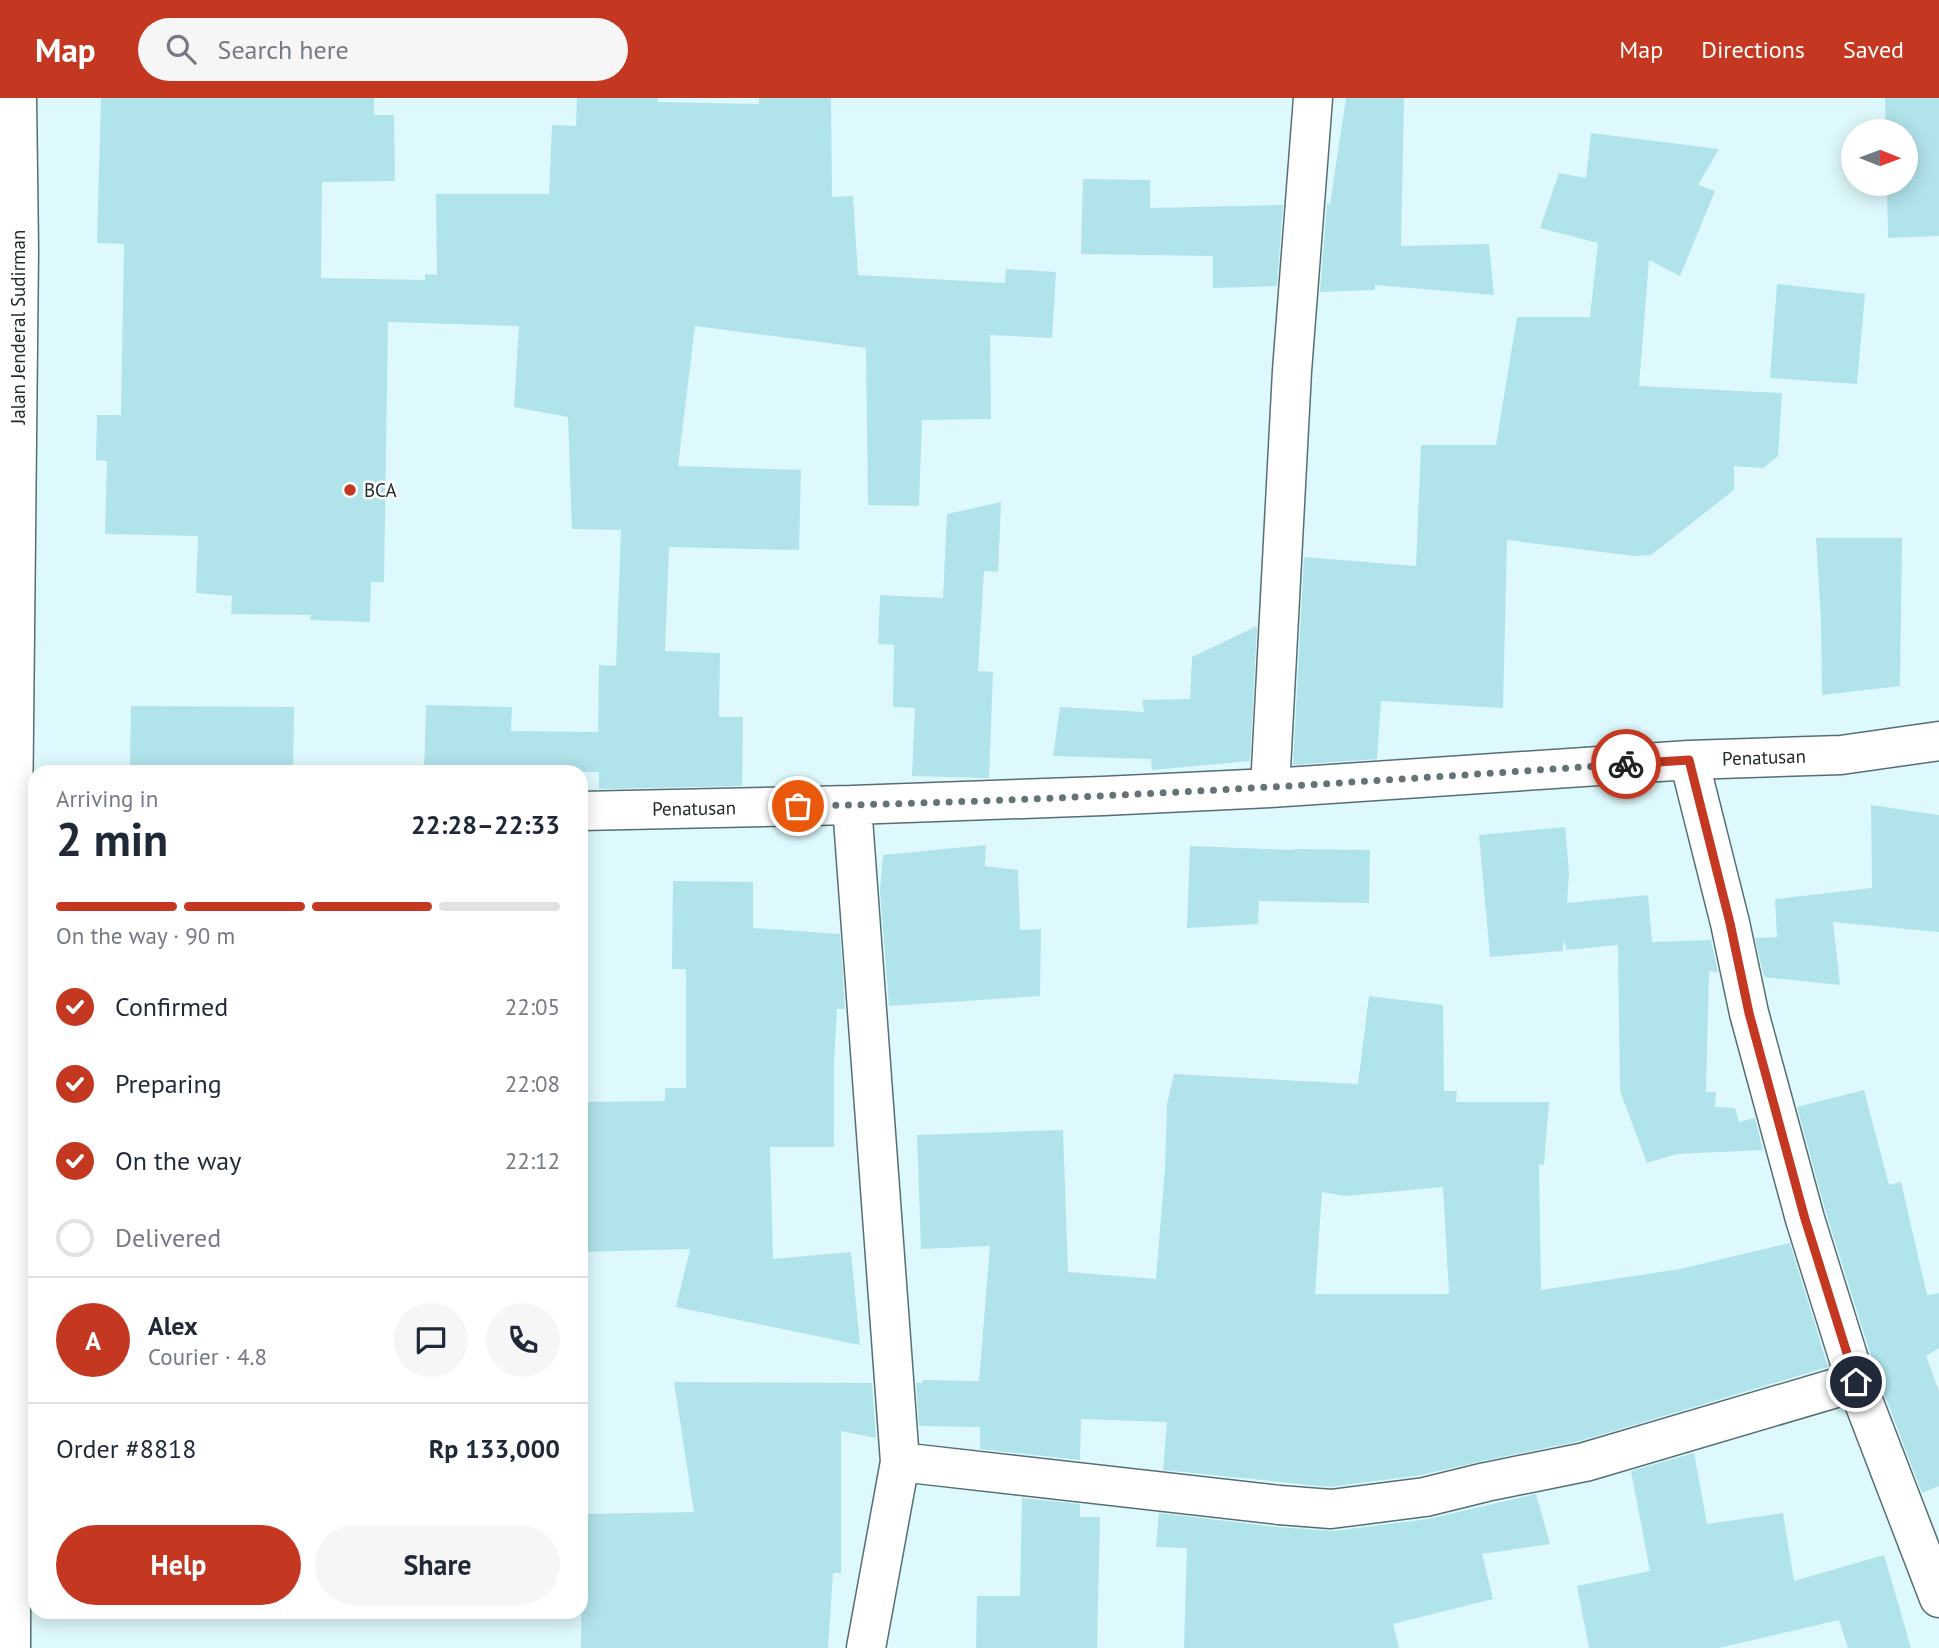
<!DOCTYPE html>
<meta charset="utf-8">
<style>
:root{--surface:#fff;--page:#f6f6f7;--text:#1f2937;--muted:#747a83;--line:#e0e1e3;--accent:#c43822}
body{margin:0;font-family:"PT Sans",sans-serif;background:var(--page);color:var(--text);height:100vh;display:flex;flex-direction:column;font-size:26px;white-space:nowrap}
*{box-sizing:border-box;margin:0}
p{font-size:23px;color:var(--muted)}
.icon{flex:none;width:38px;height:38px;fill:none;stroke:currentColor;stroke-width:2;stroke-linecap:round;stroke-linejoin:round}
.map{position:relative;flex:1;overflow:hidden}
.side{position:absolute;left:28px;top:667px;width:560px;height:854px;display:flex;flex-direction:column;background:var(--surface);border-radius:21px;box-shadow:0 4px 18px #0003}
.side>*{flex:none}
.needle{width:46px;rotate:91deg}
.controls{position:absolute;left:1841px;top:21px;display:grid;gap:14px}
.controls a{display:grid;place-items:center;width:77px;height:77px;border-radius:50%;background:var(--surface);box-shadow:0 4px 18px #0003;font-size:35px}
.pin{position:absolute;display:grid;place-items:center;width:60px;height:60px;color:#fff;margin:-30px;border:4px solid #fff;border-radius:50%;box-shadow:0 2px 7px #0007}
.courier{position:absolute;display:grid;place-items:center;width:70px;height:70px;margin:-35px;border:5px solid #c43822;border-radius:50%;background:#fff;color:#222;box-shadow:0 2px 9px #0007}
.headline em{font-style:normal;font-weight:700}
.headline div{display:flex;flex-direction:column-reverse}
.headline{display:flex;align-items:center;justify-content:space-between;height:119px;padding:0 28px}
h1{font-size:46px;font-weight:700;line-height:52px}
.bar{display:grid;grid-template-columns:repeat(4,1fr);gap:10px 7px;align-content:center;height:84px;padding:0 28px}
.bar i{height:9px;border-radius:5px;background:var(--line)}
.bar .on{background:var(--accent)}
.bar p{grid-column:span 4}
.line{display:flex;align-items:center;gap:18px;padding:0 28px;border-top:2px solid var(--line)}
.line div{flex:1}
.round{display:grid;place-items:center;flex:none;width:74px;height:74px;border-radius:37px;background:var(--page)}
ol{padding:0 28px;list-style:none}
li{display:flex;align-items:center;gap:21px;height:77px}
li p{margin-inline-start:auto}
li .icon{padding:7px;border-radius:50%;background:var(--accent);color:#fff;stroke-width:4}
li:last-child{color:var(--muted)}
li i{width:38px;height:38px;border:4px solid var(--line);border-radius:50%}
.primary-button{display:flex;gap:14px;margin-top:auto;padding:14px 28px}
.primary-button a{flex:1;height:80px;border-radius:42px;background:var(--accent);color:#fff;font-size:28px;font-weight:700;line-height:80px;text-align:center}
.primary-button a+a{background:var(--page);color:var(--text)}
header{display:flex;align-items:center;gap:42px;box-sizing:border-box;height:98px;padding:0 35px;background:var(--accent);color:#fff}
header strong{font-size:33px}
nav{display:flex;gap:38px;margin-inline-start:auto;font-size:24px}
.search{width:490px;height:63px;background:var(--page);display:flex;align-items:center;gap:18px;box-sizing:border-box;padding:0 24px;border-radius:38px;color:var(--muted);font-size:26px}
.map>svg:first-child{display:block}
.building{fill:#b1e3eb;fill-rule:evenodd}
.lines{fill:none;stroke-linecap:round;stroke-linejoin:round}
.minor-casing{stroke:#566e72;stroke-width:41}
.primary-casing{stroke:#566e72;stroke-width:41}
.minor{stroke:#fff;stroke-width:38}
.primary{stroke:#fff;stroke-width:38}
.done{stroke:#637376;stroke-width:7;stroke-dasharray:0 12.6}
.route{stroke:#c43822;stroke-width:9}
.poi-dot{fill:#c43822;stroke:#fff;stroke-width:2.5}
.labels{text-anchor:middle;stroke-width:5;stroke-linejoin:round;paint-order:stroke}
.street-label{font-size:19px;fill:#212b2d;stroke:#fff}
.poi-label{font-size:19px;fill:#212b2d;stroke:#fff;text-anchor:start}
</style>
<header>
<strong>Map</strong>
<div class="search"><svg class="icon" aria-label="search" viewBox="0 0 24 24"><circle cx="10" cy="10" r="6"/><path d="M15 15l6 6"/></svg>Search here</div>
<nav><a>Map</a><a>Directions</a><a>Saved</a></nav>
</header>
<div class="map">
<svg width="1939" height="1550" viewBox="0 0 1939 1550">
<rect width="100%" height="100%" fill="#def9fd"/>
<path class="building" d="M101,0H374V17H394L395,83L322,84L321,180L425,182V176L437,177L436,96H549L552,27L576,28L577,0H658V4L759,6V0H831L832,99L853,98L858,177L1005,185L1006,171L1056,174L1052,240L990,237L991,321L922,322L919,408L868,407L866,250L695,228L678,368L801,372L799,452L669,449L665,553L720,555L719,619H743L742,688L599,691V674H424L426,607L512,609L511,633L598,634L599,567L616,568L621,432L572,431L568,319L514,309L519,228L388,224L384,484H371L370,524L310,522L311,517L231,516L232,498L196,495L198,438L105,436L107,363L96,362L97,317H121L124,146L97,145Z
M1346,0H1404L1401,148L1489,146L1494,197L1375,187V192L1320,194L1327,106H1330Z
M1885,0H1939V138L1888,140L1887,86H1906V33H1886Z
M1591,35L1719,51L1698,87L1715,93L1680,178L1649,162L1639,288L1782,295L1778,358L1763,370L1734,368V392L1651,457L1634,458L1507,442L1503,610L1381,603L1377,661L1293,667L1304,459L1416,468L1421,347H1496L1517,219H1590L1598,145L1540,130L1559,75L1586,80Z
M1083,81L1150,82V110L1283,107L1277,188L1213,190V158L1081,156Z
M1777,186L1865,196L1857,286L1770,280Z
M1001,404L998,474L984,473L978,573L993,574L989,680L912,678L915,610L893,609L894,547L878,546L880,497L943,500L947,416Z
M1816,440H1902L1900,588L1822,597L1821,522Z
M1257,528L1250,663L1152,672L1151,661L1053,658L1060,609L1144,614L1142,602L1190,601L1192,559Z
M131,608L294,609L293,674H130Z
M1871,707L1939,717V834L1833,824L1840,887L1764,879L1755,840L1777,839L1775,801L1872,790Z
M1565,729L1569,775L1567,805L1648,797L1652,844L1711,842L1718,874L1709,873L1706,994H1716L1715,1009L1735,1010L1739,1024L1755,1020L1763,1052L1677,1056L1647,1065L1620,993L1618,847L1567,852L1563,842V853L1490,859L1479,737Z
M986,747L985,768L1018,772L1020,832L1041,831L1040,898L889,908L880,793L883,757Z
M1190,748L1294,752V751L1370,752L1369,805L1259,803L1258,826L1187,830Z
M673,783L753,784V830L840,836L845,911H837L834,965V1049H770L773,1161L851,1154L860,1247L676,1209L690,1151L581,1154V1004L665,1003V990H686V871H672Z
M1369,898L1443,907L1444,993H1457L1456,1004H1549L1544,1067L1539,1066L1541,1192L1680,1171L1790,1145L1828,1269L1580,1343L1482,1363L1421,1377L1330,1389L1163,1372L1167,1324L1081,1321L1080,1362L980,1351V1329L919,1328L916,1285H922L923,1282L979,1283L990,1148L921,1151L917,1037L1063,1032L1068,1174L1156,1181L1165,1071L1167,1006L1174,976L1358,986ZM1443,1089L1449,1196H1315L1322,1094L1345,1098Z
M1864,992L1889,1087L1901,1084L1927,1197L1939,1195V1250L1926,1258L1939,1293V1388L1922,1395L1877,1277L1826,1115L1797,1009Z
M674,1284L872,1285L876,1340L841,1333V1475H833L828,1550H581L582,1416L694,1414Z
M1694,1355L1707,1426L1783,1415L1794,1483L1884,1457L1911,1550H1848L1839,1522L1719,1550H1589L1577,1488L1650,1473L1631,1373Z
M1536,1396L1550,1446L1482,1456L1493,1501L1393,1526L1399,1550H1184L1187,1450L1156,1449L1159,1415L1277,1429L1334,1433L1428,1421Z
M1022,1400L1080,1406V1419H1100L1097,1550H976L977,1498H1020Z"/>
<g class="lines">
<g class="minor-casing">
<path id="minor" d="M1689,662L1730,825L1749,915L1805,1121L1856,1284L1939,1500
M1270,690L1292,273L1313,0
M852,707L900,1364L866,1550
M581,713L852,707L1103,698L1270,690L1689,662L1841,657L1939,643
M900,1364L1279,1407L1331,1411L1425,1399L1486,1384L1585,1364L1856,1284"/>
</g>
<g class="primary-casing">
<path id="primary" d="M11,1550L13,725L19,151L17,0"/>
</g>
<use href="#minor" class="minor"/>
<use href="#primary" class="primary"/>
</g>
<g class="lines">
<path class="done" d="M798,708C1075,703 1350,685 1626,666"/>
<path class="route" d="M1626,666L1689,662L1730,825L1749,915L1805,1121L1856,1284"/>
</g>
<circle class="poi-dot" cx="350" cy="392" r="7"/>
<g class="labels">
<g class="street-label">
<text transform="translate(18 229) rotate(-90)" y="7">Jalan Jenderal Sudirman</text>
<text transform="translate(1764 659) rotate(-2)" y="7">Penatusan</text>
<text transform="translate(694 710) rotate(-1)" y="7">Penatusan</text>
</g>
<g class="poi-label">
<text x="364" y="399">BCA</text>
</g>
</g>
</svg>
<div class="controls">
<a><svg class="needle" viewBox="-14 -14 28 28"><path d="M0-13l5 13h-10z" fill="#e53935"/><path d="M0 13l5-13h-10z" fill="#747a83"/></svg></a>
</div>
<div class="pin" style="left:798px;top:708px;background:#ea580c"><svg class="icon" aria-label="bag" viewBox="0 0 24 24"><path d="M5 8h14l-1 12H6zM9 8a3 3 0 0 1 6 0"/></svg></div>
<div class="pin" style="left:1856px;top:1284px;background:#1f2937"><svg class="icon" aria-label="home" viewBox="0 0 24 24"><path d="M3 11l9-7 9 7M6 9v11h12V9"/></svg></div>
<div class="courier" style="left:1626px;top:666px"><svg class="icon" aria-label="bike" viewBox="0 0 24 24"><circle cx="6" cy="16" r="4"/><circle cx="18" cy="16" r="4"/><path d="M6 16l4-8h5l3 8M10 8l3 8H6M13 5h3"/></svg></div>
<section class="side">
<div class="headline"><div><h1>2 min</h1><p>Arriving in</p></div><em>22:28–22:33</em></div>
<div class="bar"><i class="on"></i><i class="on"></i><i class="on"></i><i></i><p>On the way · 90 m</p></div>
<ol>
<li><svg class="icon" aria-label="check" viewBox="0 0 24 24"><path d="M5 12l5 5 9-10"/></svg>Confirmed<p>22:05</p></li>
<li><svg class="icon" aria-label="check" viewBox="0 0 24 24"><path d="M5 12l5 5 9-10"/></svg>Preparing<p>22:08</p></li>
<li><svg class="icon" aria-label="check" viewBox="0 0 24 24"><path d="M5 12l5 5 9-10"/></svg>On the way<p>22:12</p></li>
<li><i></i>Delivered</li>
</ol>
<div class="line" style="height:126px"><b class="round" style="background:var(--accent);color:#fff">A</b><div><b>Alex</b><p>Courier · 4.8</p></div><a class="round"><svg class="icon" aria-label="chat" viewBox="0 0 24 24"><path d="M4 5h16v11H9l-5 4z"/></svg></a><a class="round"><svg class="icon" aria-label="phone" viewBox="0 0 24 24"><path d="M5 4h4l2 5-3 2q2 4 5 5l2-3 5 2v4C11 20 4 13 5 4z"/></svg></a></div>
<div class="line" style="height:91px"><div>Order #8818</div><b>Rp 133,000</b></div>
<div class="primary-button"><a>Help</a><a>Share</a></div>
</section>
</div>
